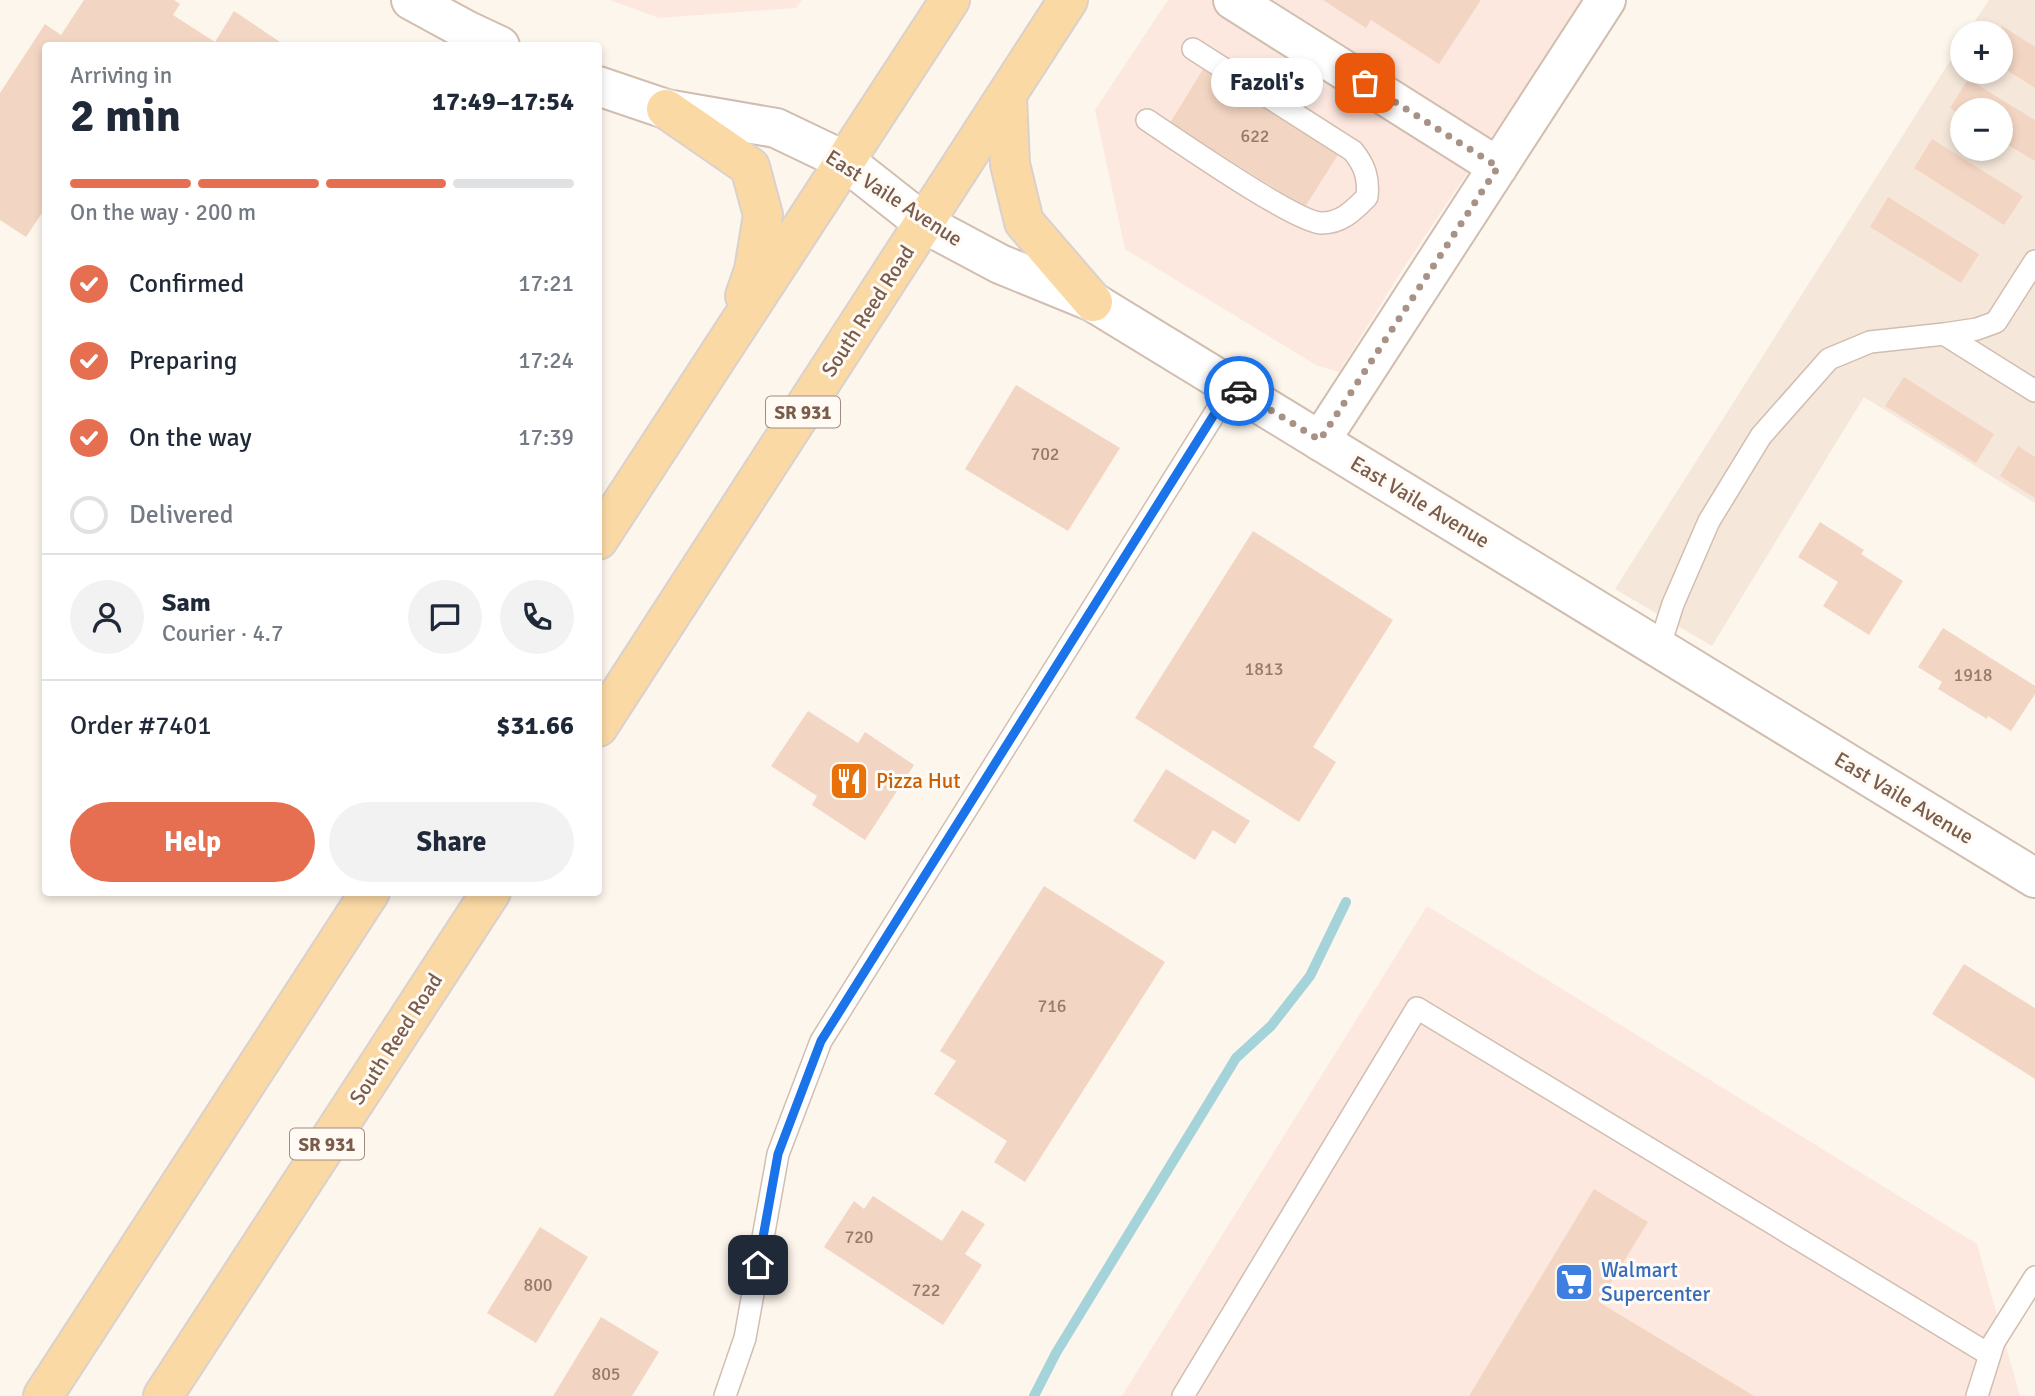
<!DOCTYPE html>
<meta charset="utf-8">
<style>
:root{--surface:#fff;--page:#f2f2f3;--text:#1f2937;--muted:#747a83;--line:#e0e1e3;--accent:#e76f51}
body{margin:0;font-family:Signika,sans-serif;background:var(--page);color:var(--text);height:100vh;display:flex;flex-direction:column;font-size:26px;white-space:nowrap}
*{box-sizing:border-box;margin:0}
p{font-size:23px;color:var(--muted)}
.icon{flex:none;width:38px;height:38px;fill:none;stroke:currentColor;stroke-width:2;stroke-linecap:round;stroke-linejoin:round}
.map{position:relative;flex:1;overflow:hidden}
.details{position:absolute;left:42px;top:42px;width:560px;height:854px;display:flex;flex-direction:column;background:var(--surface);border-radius:7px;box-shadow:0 4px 10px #0003}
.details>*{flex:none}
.controls{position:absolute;left:1950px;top:21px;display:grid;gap:14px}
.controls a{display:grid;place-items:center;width:63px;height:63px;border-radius:50%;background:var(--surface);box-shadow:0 4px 10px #0003;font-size:35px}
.pin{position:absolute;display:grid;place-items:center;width:60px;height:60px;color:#fff;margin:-30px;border-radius:14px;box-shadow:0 4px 10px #0006}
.courier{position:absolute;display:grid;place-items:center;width:70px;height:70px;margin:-35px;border:5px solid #1a73e8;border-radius:50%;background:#fff;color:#222;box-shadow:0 2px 9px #0007}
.bubble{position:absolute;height:49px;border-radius:24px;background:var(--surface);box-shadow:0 4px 10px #0003;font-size:23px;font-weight:700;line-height:49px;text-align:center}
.summary em{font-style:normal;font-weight:700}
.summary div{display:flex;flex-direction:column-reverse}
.summary{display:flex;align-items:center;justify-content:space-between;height:119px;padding:0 28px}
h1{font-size:46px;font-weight:700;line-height:52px}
.bar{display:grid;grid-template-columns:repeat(4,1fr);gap:10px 7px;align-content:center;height:84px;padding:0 28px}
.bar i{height:9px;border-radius:5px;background:var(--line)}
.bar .on{background:var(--accent)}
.bar p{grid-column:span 4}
.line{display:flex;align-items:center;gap:18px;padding:0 28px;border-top:2px solid var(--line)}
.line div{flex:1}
.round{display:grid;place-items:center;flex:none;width:74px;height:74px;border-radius:37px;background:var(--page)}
ol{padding:0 28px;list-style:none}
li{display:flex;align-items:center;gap:21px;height:77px}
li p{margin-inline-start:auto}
li .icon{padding:7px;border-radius:50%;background:var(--accent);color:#fff;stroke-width:4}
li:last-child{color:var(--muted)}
li i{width:38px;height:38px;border:4px solid var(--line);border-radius:50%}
.action{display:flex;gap:14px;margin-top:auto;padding:14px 28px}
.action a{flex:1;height:80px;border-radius:42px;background:var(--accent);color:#fff;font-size:28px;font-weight:700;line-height:80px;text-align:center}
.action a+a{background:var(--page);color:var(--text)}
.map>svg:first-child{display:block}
.residential{fill:#f5e8da;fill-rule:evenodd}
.commercial{fill:#fde8e0}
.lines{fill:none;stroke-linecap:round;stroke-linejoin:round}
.stream{stroke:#a5d3da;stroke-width:10}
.building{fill:#f3d5c3}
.service-casing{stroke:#d1beb0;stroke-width:24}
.minor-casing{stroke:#d1beb0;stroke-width:42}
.tertiary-casing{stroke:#d1beb0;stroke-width:42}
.primary-casing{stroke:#dad1cd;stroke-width:42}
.service{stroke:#fff;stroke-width:21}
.minor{stroke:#fff;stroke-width:38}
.tertiary{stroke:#fff;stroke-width:38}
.primary{stroke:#fbd9a5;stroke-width:38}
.done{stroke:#a89285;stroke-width:7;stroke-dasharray:0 12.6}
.route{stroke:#1a73e8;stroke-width:9}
.labels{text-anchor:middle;stroke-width:6;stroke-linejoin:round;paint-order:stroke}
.number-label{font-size:18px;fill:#987a6a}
.shield{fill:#fffaf3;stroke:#a28b7f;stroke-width:2}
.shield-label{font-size:19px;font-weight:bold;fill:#7a5c4d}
.street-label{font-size:21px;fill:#7a5c4d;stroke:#fffaf3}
.food-label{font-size:21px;fill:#c56008;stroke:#fffaf3;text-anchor:start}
.shop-label{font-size:21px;fill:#366cbe;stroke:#fffaf3;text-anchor:start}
</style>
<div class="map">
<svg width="2035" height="1396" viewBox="0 0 2035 1396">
<rect width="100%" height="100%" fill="#fdf6ec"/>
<path class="residential" d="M1989,0H2035V503L1864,397L1712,646L1615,589L1962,42V72H2000V33H1967ZM1962,110H2000V149H1962Z"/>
<path class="commercial" d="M610,0H802L796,8L659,18Z
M1168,0H1583L1401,272L1339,372L1316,365L1125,249L1095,110Z
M1427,906L1977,1244L2020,1396H1122Z"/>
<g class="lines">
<path class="stream" d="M1034,1396L1056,1353L1236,1058L1271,1026L1310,976L1346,902"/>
</g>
<path class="building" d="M84,0H174L180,4L173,15L215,42L234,11L286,46H46V207L26,237L0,220V93L45,24L61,35Z
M1323,0H1481L1439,64L1371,20L1366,28Z
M2002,26L2035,47V88L2000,66V33H1998Z
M1205,66L1341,150L1305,207L1170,123Z
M1968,79L2035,120V161L2000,140V110H1962V116L1950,108Z
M1932,139L2023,196L2004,225L1914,168Z
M1888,197L1979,254L1961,283L1870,227Z
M1904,377L1994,434L1976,463L1885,406Z
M1016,385L1120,448L1068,531L965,469Z
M2018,446L2035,457V498L2000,476Z
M1820,522L1864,550L1861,554L1903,581L1869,635L1823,606L1838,582L1798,557Z
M1253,531L1393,620L1313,747L1336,762L1299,822L1135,718Z
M1943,628L2035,686V694L2011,731L1988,716L1987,719L1938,689L1942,682L1918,667Z
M808,711L858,743L865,732L914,765L865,840L812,805L817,796L771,766Z
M1166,769L1250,821L1235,844L1213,830L1195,860L1133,821Z
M1044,886L1165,962L1025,1182L994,1162L1007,1141L934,1094L956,1061L940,1051Z
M1964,964L2035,1008V1079L1932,1014Z
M1594,1189L1648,1222L1599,1302L1754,1396H1469Z
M873,1196L942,1241L962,1210L985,1224L965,1254L982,1265L943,1325L824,1247L854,1201L864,1209Z
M540,1227L588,1257L536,1343L487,1313Z
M601,1317L659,1352L632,1396H553Z"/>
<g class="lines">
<g class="service-casing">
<path id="service" d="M1147,120C1176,139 1296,223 1322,223C1342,223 1354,210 1367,197C1369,178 1365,166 1353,151L1193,49
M2035,261L1996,322L1977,329L1944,334L2035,391
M1659,648L1673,604L1709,521L1761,436L1829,359L1870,342L1944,334
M725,1396L745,1338L778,1154L821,1041L1232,386
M1183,1396L1417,1008L1990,1355
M1977,1396L1994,1342L2035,1277"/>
</g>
<g class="minor-casing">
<path id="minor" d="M1233,0L1498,167
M1320,441L1606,0"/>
</g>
<g class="tertiary-casing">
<path id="tertiary" d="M411,0L466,30L500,46
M598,86L666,109L776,128L845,161L925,224L1000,264L1093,302L2035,878"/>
</g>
<g class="primary-casing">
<path id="primary" d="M1007,97L1010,164L1024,222L1093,302
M666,109L750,167L763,215L754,270L745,296
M598,540L950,0
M598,727L1068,0
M43,1396L370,892
M163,1396L491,892"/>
</g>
<use href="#service" class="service"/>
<use href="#minor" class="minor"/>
<use href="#tertiary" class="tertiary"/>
<use href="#primary" class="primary"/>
</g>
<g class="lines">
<path class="done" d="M1239,391L1320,440L1498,167L1365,83"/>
<path class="route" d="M758,1265L778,1154L821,1041L1232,386L1239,391"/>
</g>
<defs>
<g id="restaurant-square" transform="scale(2.0125)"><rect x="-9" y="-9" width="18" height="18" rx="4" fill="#e8710a" stroke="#fffaf3"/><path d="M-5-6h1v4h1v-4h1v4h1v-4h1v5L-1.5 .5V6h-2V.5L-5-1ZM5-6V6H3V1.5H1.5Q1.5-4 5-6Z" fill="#fff"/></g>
<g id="supermarket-square" transform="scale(2.0125)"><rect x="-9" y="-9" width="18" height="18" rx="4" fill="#3f7fe0" stroke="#fffaf3"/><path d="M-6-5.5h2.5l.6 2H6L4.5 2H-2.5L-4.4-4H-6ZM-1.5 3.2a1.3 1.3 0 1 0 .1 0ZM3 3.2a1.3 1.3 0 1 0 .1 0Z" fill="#fff"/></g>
</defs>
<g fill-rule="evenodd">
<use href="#restaurant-square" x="849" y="781"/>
<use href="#supermarket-square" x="1574" y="1282"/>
</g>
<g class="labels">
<g class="number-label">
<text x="1255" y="142">622</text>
<text x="1045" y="460">702</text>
<text x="1264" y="675">1813</text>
<text x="1973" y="681">1918</text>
<text x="1052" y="1012">716</text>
<text x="859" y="1243">720</text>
<text x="538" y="1291">800</text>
<text x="926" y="1296">722</text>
<text x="606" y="1380">805</text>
</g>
<g class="shield">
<rect x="766" y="396.5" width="74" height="31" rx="5"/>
<rect x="290" y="1128.5" width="74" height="31" rx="5"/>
</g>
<g class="shield-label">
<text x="803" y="419">SR 931</text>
<text x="327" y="1151">SR 931</text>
</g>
<g class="street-label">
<text transform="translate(894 198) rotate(33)" y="7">East Vaile Avenue</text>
<text transform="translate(868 311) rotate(-57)" y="7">South Reed Road</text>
<text transform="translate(1420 502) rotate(31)" y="7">East Vaile Avenue</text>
<text transform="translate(1904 798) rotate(31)" y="7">East Vaile Avenue</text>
<text transform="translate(396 1039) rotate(-57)" y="7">South Reed Road</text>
</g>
<g class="food-label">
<text x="876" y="788">Pizza Hut</text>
</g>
<g class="shop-label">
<text x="1601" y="1277">Walmart<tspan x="1601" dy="24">Supercenter</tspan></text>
</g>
</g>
</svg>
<div class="controls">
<a>+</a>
<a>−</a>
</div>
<div class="pin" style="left:1365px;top:83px;background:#ea580c"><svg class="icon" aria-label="bag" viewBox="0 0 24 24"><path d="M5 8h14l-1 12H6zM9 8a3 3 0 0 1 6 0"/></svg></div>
<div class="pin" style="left:758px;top:1265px;background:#1f2937"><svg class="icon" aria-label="home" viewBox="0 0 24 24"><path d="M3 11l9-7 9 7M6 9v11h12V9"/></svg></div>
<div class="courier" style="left:1239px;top:391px"><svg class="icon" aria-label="car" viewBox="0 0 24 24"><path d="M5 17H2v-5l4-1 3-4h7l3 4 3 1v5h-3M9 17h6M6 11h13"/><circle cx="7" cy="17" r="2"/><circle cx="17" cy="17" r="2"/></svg></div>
<div class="bubble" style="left:1211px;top:58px;width:112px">Fazoli's</div>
<section class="details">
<div class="summary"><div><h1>2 min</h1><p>Arriving in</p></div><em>17:49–17:54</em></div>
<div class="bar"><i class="on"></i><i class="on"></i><i class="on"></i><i></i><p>On the way · 200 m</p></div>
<ol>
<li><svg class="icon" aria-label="check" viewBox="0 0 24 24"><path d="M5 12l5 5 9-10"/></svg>Confirmed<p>17:21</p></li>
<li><svg class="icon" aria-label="check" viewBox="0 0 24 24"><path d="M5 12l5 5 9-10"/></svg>Preparing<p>17:24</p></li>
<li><svg class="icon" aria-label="check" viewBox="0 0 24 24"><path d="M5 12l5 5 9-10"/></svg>On the way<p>17:39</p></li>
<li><i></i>Delivered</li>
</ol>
<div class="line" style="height:126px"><a class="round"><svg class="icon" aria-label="person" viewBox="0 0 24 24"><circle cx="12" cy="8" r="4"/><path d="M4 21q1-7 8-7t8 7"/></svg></a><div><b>Sam</b><p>Courier · 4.7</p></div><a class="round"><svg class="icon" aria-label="chat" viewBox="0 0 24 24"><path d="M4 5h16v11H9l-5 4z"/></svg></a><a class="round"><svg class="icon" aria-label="phone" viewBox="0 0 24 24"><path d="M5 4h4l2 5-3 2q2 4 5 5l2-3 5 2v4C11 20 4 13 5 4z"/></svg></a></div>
<div class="line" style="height:91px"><div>Order #7401</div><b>$31.66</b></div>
<div class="action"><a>Help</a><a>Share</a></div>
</section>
</div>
